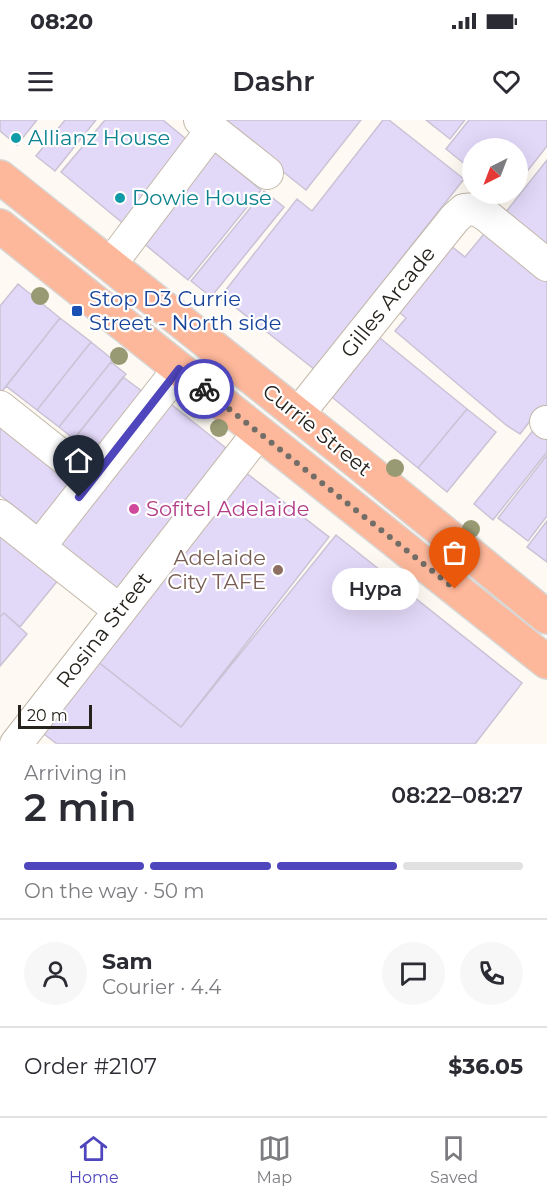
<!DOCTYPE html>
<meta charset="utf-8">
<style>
:root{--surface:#fff;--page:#f7f7f7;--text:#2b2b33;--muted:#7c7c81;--line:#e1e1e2;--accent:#4f46bd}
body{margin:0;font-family:Montserrat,sans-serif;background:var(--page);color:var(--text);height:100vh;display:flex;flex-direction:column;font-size:22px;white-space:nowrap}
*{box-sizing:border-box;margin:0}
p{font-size:20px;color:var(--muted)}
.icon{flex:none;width:33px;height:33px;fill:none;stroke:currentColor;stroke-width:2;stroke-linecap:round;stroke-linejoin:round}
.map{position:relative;height:624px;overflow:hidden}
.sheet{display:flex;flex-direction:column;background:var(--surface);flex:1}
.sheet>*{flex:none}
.needle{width:39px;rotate:222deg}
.tools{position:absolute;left:462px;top:18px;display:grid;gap:12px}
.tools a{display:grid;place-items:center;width:66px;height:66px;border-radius:50%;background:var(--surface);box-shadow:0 6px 24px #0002;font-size:30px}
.scale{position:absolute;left:18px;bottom:15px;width:74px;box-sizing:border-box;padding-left:6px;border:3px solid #26221c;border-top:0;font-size:16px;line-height:21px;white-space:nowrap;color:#26221c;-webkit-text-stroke:4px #fff;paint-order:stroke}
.pin{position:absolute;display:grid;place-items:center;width:51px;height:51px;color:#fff;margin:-62px -26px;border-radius:50% 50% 50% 0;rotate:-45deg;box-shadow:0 0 6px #0007}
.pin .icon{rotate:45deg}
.courier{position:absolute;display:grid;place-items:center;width:60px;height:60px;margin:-30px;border:4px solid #4f46bd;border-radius:50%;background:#fff;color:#222;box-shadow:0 2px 8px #0007}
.bubble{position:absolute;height:42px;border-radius:21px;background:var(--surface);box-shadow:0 6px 24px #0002;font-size:20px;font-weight:600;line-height:42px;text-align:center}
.head em{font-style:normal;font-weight:600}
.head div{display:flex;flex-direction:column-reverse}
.head{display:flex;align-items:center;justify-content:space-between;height:102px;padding:0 24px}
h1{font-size:39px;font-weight:600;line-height:45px}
.bar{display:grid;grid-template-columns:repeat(4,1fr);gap:9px 6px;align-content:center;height:72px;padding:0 24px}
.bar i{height:8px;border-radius:4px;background:var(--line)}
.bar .selected{background:var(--accent)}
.bar p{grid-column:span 4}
.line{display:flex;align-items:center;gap:15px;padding:0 24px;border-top:2px solid var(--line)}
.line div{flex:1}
.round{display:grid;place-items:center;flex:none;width:63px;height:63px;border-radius:32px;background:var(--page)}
.status{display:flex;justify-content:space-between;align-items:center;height:42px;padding:0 30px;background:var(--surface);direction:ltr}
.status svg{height:16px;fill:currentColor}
header{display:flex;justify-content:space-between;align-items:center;height:78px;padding:0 24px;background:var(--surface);font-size:27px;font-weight:600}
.tabs{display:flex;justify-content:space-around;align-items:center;height:84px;border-top:2px solid var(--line);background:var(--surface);font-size:16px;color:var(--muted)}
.tabs a{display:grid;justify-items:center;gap:3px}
.tabs .selected{color:var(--accent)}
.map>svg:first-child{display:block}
.building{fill:#e2d8f8;stroke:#c9c3d5;stroke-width:1.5}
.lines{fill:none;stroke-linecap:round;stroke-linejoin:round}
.minor-casing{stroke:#c2b8a8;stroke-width:34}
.major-casing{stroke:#d8d7d6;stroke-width:36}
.minor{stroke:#fff;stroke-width:32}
.major{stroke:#fdb79a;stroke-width:33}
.tree{fill:#989a73}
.done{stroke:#726e67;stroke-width:6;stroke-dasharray:0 10.8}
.route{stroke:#4f46bd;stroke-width:8}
.culture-dot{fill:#0f9aa8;stroke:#fff;stroke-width:2}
.transit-dot{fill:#1a4fb4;stroke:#fff;stroke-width:2}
.hotel-dot{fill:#d1479c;stroke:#fff;stroke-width:2}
.education-dot{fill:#8d6e63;stroke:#fff;stroke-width:2}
.labels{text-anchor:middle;stroke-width:4.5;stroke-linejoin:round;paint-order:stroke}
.culture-label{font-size:21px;fill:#0d838f;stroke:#fff;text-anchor:start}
.transit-label{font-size:21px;fill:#164399;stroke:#fff;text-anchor:start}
.street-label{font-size:21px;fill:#26221c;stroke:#fff}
.hotel-label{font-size:21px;fill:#b23c85;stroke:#fff;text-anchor:start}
.education-label{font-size:21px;fill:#785e54;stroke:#fff;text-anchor:end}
</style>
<div class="status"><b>08:20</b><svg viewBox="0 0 49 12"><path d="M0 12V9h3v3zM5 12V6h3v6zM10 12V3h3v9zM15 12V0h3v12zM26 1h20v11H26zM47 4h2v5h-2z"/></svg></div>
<header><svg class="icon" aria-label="menu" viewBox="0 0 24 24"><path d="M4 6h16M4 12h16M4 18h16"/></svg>Dashr<svg class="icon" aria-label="heart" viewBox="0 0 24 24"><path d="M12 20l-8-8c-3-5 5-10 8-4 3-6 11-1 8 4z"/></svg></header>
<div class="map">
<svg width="547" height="624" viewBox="0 0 547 624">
<rect width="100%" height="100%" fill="#fefaf3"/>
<path class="building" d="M0,0H37L17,25L0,11Z
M65,0H96L55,51L36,36Z
M105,0H163L192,24L125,105L61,52Z
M218,0H361L306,70Z
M383,0H389L464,59L314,249L221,176L297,79L312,91Z
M426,0H465L450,19Z
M469,0H547V26L518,63V28H472V50L446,29Z
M215,32L261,70L188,160L142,122Z
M547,40V126L505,93Z
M264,71L284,87L211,177L191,161Z
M488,109L547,156V292L534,305L530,301L520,314L506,305L395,211L406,198L394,188L446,122L465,137Z
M18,164L60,198L0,274V186Z
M60,198L91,222L37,290L6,266Z
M375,214L467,289L418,348L327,273Z
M91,222L112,239L111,242L59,307L37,290Z
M111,242L126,254L74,319L59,307Z
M123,257L143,272L94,336L74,319Z
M162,277L236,336L118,486L44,427Z
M467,289L496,312L447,372L418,348Z
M0,294L80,358L40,407L0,375Z
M535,308L547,317V332L493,400L474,384Z
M547,335V396L528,421L498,398Z
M245,352L329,417L181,607L97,541Z
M547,401V442L527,427Z
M0,413L59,459L20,507L4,493L0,497Z
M336,415L522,563L475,624H57L44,614L97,541L181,607Z
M4,493L27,514L0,546V497Z"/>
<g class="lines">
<g class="minor-casing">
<path id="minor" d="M200,0L267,53
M110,145L212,10
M0,287L92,360
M298,294L455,98L464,90L476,89L487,96L547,145
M546,302L547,303
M0,396L119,490
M39,427L179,249
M16,624L259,312"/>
</g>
<g class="major-casing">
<path id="major" d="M0,57L360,344L547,497
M0,106L547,542"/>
</g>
<use href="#minor" class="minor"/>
<use href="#major" class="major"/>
</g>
<g class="tree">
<circle cx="40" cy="176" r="9"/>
<circle cx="119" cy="236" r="9"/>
<circle cx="196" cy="289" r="9"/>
<circle cx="219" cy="308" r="9"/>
<circle cx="395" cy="348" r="9"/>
<circle cx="471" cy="409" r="9"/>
</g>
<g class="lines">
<path class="done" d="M204,269L455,469"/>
<path class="route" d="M79,377L179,249L204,269"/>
</g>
<g class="culture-dot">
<circle cx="16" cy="18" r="6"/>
<circle cx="120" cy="78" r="6"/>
</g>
<rect class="transit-dot" x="71" y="185" width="12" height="12" rx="3"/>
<circle class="hotel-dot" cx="134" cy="389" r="6"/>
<circle class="education-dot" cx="278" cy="450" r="6"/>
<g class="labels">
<g class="culture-label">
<text x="28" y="25">Allianz House</text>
<text x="132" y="85">Dowie House</text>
</g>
<g class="transit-label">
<text x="89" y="186">Stop D3 Currie<tspan x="89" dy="24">Street - North side</tspan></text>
</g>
<g class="street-label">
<text transform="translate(388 182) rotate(-51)" y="7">Gilles Arcade</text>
<text transform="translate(317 310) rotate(39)" y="7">Currie Street</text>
<text transform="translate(104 510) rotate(-52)" y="7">Rosina Street</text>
</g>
<g class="hotel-label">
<text x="146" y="396">Sofitel Adelaide</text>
</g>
<g class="education-label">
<text x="266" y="445">Adelaide<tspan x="266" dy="24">City TAFE</tspan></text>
</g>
</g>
</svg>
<div class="tools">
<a><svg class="needle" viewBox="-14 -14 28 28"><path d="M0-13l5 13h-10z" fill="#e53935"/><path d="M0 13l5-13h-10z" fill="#7c7c81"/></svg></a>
</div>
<div class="scale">20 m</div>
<div class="pin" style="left:455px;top:469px;background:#ea580c"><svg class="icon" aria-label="bag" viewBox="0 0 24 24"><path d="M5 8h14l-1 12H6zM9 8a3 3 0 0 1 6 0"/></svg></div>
<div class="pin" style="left:79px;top:377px;background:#1f2937"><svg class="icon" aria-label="home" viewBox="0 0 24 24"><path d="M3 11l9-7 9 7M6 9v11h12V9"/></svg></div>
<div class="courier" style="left:204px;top:269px"><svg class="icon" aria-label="bike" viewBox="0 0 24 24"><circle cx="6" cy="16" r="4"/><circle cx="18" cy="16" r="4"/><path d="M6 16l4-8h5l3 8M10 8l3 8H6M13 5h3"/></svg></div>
<div class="bubble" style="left:332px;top:448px;width:87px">Hypa</div>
</div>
<section class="sheet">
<div class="head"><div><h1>2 min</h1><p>Arriving in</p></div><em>08:22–08:27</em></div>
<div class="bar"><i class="selected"></i><i class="selected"></i><i class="selected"></i><i></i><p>On the way · 50 m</p></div>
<div class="line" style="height:108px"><a class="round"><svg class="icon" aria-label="person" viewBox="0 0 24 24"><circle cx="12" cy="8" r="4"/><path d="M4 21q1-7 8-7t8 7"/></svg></a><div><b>Sam</b><p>Courier · 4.4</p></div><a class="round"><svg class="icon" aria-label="chat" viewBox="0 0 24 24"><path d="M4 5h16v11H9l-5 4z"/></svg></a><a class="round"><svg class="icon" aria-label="phone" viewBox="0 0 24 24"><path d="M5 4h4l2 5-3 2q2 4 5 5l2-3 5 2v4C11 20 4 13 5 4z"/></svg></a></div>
<div class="line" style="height:78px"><div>Order #2107</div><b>$36.05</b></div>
</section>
<nav class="tabs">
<a class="selected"><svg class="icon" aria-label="home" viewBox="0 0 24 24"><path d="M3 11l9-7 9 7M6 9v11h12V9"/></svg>Home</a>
<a><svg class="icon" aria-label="map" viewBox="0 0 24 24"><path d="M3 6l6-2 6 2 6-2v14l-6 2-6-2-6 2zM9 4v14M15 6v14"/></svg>Map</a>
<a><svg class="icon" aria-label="saved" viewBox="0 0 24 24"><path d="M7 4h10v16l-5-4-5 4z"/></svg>Saved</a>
</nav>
